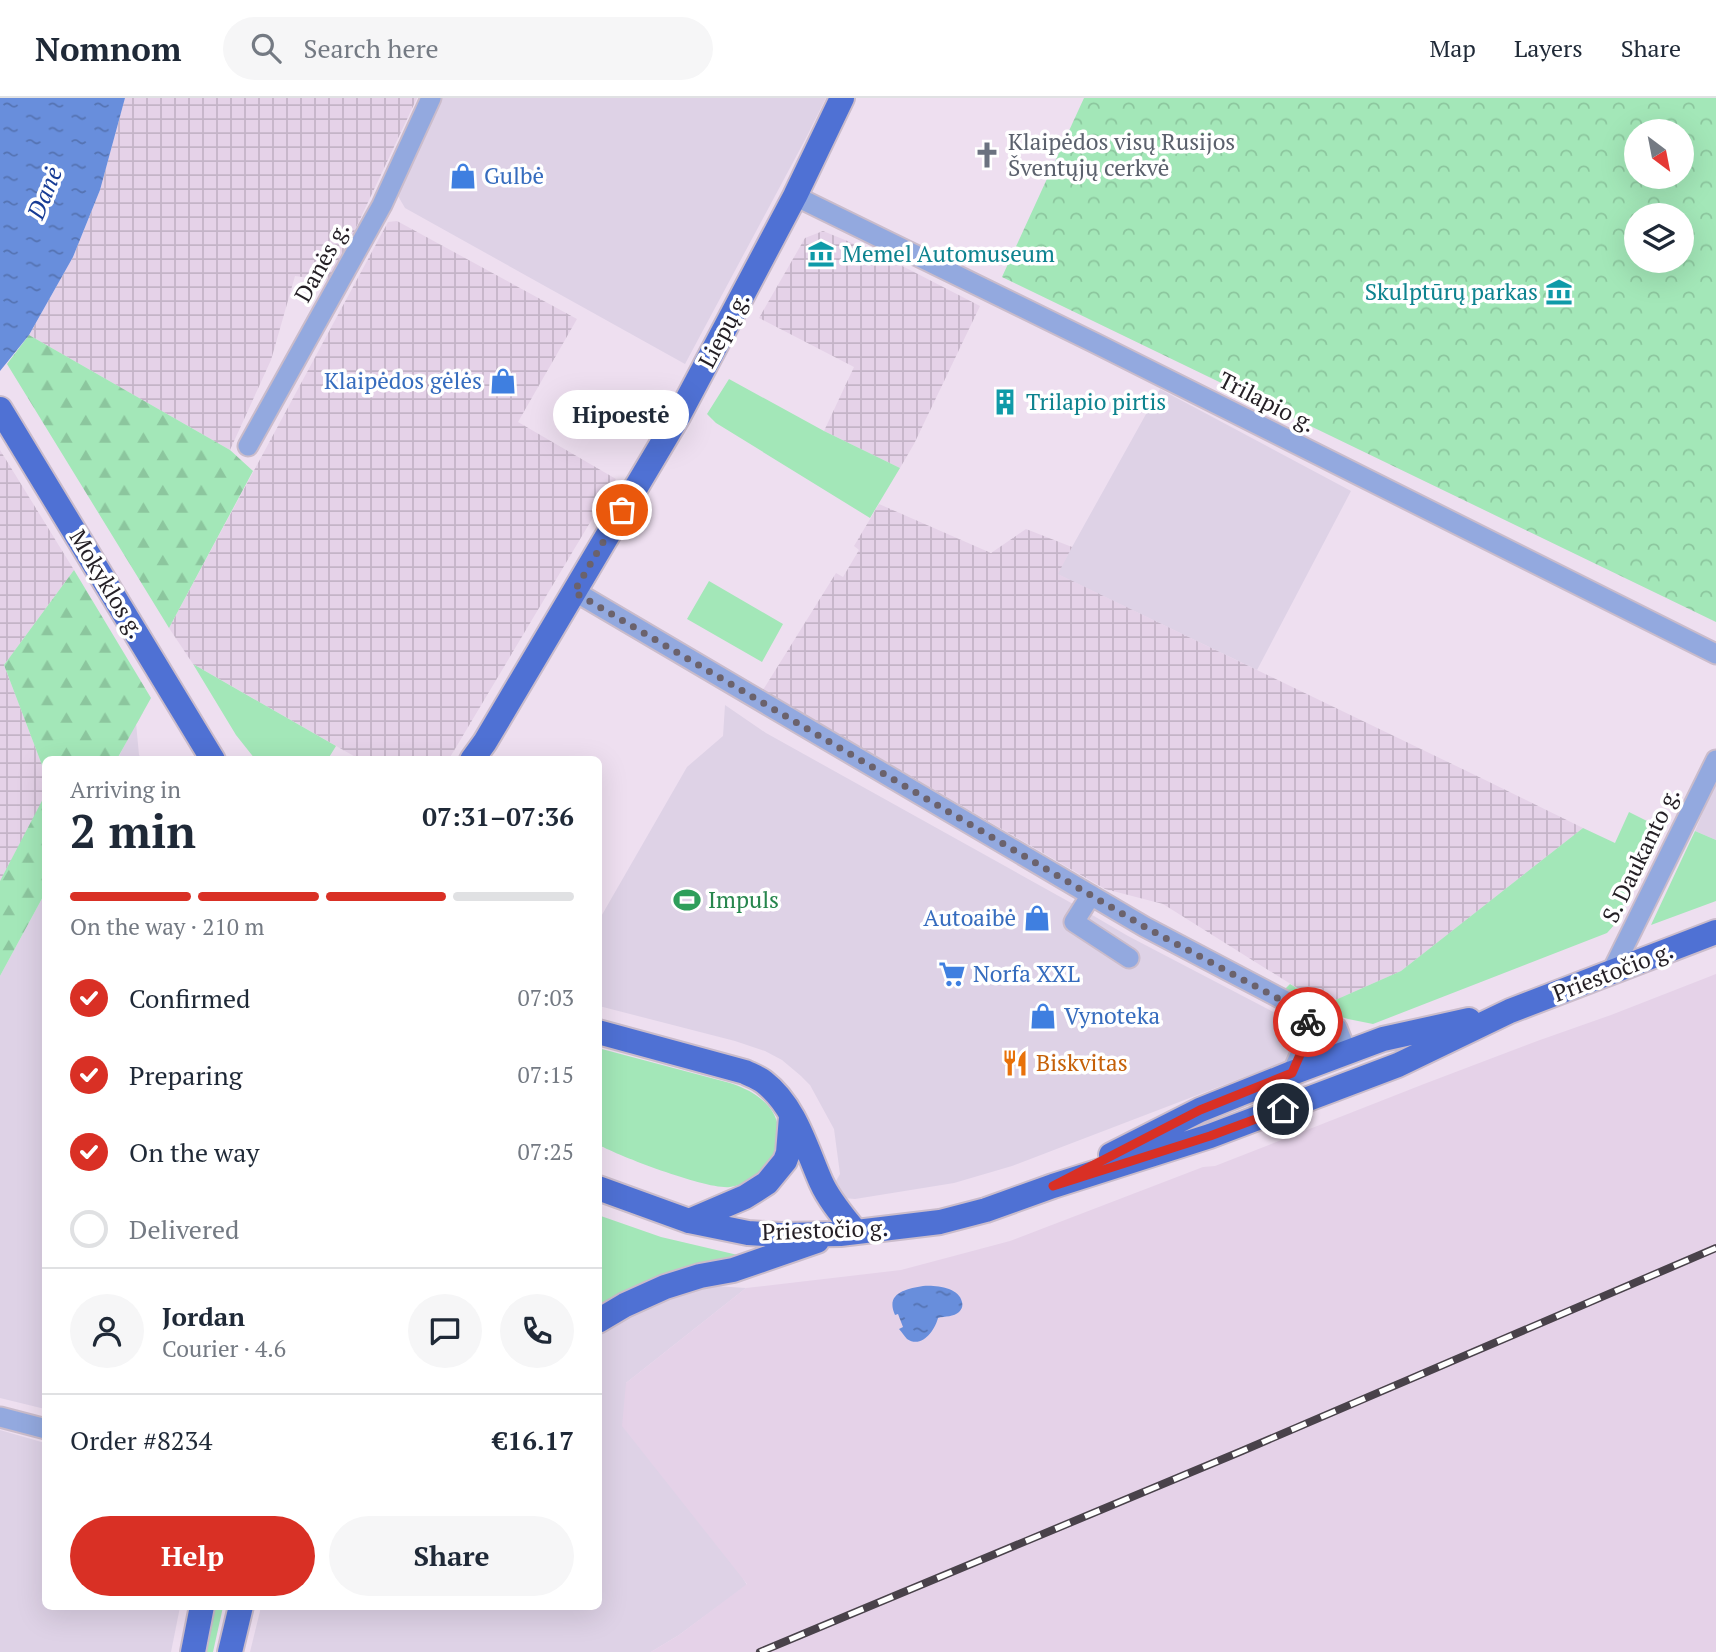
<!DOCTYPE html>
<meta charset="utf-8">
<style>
:root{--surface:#fff;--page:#f6f6f7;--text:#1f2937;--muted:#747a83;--line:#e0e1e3;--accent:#d93025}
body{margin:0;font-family:"PT Serif",serif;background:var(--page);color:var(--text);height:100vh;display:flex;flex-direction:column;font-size:26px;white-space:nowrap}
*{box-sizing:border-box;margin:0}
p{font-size:23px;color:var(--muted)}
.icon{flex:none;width:38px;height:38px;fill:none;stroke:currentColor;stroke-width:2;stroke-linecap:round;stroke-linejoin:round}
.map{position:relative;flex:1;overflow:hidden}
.details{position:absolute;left:42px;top:658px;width:560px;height:854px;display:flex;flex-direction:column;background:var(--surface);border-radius:10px;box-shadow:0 7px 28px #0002}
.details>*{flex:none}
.needle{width:46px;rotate:148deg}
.tools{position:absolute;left:1624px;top:21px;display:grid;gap:14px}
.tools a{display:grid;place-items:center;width:70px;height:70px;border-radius:50%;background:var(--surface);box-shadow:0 7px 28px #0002;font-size:35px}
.pin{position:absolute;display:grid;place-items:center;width:60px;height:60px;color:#fff;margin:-30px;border:4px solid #fff;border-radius:50%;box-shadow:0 2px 7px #0007}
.courier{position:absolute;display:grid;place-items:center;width:70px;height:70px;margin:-35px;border:5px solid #d93025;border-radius:50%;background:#fff;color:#222;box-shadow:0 2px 9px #0007}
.bubble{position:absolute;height:49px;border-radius:24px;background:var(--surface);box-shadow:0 7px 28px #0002;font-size:23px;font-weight:800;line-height:49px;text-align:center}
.head em{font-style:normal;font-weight:800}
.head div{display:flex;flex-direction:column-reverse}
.head{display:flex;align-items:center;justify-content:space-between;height:119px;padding:0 28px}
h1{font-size:46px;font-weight:800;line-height:52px}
.bar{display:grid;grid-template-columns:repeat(4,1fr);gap:10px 7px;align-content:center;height:84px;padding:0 28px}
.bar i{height:9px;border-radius:5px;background:var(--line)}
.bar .on{background:var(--accent)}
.bar p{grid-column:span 4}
.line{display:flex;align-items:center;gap:18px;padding:0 28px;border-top:2px solid var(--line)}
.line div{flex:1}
.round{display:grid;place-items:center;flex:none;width:74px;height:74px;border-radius:37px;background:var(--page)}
ol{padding:0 28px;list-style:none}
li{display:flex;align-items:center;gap:21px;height:77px}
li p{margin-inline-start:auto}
li .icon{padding:7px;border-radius:50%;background:var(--accent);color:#fff;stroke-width:4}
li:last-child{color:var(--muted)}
li i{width:38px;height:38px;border:4px solid var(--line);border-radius:50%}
.primary-button{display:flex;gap:14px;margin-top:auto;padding:14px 28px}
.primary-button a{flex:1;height:80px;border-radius:42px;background:var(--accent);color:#fff;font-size:28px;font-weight:800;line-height:80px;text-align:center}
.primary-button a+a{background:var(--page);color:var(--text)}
header{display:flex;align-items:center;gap:42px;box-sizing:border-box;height:98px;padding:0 35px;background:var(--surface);border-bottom:2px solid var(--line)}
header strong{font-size:33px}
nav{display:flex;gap:38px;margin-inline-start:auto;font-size:24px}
.search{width:490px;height:63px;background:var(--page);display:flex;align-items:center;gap:18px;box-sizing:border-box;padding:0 24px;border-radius:38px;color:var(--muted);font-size:26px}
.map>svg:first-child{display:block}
.commercial{fill:#ded2e6}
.industrial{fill:url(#industrial-grid)}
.built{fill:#e5d2e8}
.grass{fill:#a3e7b8}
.forest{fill:url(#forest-firs)}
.park{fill:url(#park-crowns);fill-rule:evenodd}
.water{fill:url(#water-ripples)}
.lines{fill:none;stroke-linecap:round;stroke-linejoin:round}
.minor-casing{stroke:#cabccb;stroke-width:23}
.major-casing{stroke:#cabccb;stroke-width:28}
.minor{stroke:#93a9df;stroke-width:19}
.major{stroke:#4f71d4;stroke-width:24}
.rail-casing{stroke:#49424a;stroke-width:8}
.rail{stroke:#fff;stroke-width:5;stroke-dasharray:16;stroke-linecap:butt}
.done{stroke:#6b626c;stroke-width:7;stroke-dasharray:0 12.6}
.route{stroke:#d93025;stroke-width:9}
.labels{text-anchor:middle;stroke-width:7;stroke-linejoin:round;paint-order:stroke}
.worship-label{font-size:23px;fill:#5b616d;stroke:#fff;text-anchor:start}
.shop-label{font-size:23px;fill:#366cbe;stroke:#fff;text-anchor:start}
.culture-label{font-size:23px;fill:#0d838f;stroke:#fff;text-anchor:start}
.street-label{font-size:23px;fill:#241f25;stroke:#fff}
.leisure-label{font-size:23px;fill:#27864d;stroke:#fff;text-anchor:start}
.food-label{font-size:23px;fill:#c56008;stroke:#fff;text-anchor:start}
.water-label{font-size:24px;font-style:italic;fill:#163b95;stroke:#fff}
</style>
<header>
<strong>Nomnom</strong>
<div class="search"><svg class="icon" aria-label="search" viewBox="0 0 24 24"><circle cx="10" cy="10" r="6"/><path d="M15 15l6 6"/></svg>Search here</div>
<nav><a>Map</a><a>Layers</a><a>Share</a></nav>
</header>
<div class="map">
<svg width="1716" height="1554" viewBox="0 0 1716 1554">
<defs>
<pattern id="industrial-grid" width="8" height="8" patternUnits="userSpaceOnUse" patternTransform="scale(1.75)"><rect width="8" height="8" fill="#e5d2e8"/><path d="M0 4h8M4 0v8" fill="none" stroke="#c4b4c7"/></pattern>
<pattern id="forest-firs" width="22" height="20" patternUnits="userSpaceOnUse" patternTransform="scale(1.75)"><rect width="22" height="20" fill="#a3e7b8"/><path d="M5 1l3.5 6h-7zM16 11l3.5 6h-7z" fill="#8cc69e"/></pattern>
<pattern id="park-crowns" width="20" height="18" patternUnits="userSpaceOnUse" patternTransform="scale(1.75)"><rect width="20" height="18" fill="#a3e7b8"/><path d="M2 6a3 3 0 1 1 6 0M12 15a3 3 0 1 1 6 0" fill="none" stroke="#8cc69e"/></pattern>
<pattern id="water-ripples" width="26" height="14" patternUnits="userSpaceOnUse" patternTransform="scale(1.75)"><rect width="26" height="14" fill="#688edc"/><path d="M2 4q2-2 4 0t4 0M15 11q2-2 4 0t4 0" fill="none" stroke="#5573b2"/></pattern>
</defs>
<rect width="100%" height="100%" fill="#eedff0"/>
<path class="commercial" d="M441,0H826L806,40L685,266L405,110L398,98Z
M1160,291L1351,393L1257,572L1057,476Z
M725,607L766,635L1082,811L1128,838L1283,919L1290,924L1294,932L1297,947L1293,955L1284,964L1012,1068L954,1085L855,1101L843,1100L833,1088L840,1076L834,1031L810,987L801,978L782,962L765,953L735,943L599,908V822L687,669L723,638Z
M136,625L139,657L142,661L117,662Z
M1716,683V742L1695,733Z
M45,795V1311L0,1300V878Z
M715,1188L746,1190L626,1285L747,1487L679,1537L651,1554H250L261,1509L598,1508L599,1235L620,1221L690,1192Z
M0,1332L45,1345L46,1508L180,1509L171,1554H0Z"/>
<path class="industrial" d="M125,0H417L331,183L295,178L271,262L230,352L29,237L73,159L100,92Z
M397,123L577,221L518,324L616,381L449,661H359L193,566L169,530L388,124Z
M823,133L879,156L980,208L914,346L900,370L824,333L854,269L759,220L805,140Z
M0,352L74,472L4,567L45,675L46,697L0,783Z
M879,406L991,455L1026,431L1072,449L1058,476L1479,679L1583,730L1401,873L1324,907L1163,806L1105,791L763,592L836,475L843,479L859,452L854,448Z"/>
<path class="built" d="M1716,876V1554H651L679,1537L747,1486L622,1328L626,1285L746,1190L901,1172L1010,1143L1203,1069L1215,1068L1424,986L1540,942L1611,917Z"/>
<path class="grass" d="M729,281L824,333L900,370L870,420L716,325L707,316Z
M709,483L783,526L762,564L687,521Z
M193,566L336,648L328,661H255L236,637Z
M1629,714L1659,729L1661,731L1616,825L1607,835L1373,926L1348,921L1312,910L1282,894L1290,886L1324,907L1401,873L1583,730L1615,745Z
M1695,733L1716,742V803L1651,827Z
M598,950L730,985C776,1000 792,1030 767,1073L763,1070C754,1080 744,1087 730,1089C708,1092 621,1059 599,1047Z
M598,1117L661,1139L742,1158L599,1210Z
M213,1509H223L213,1554H204Z"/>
<path class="forest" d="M29,237L230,352L253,373L169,530L7,266Z
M74,472L151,600L117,661L46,662L45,675L4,567Z
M45,697V795L0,878V783Z"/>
<path class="park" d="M1084,0H1716V524L1002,179ZM1636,33H1682V79H1636ZM1636,117H1682V163H1636Z"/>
<path class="water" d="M0,0H125L100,92L73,159L29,237L0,273Z
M923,1188C935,1187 959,1189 962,1204C963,1208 962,1211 959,1214C954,1219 945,1218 938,1220C935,1232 922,1251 907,1241C904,1238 902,1234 899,1231L903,1229L898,1216L895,1217C885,1195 906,1191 923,1188Z"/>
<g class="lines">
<g class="minor-casing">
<path id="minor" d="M795,98L1095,245L1716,556
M248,348L382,107L431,0
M574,493L1145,829L1337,930L1347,955
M1091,797L1074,824L1129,860
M1611,875L1716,662
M1292,975L1306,943L1309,917
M0,1319L46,1331"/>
</g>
<g class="major-casing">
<path id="major" d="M0,311L213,662
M472,662L485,644L679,317L795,98L842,0
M598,934L745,974C751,977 759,980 764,984C795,1008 806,1050 821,1084C829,1102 843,1118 855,1133
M1111,1057L1200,1012L1292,975L1383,941L1469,922
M598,1090L689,1123L748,1135L781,1137L840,1136L940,1124L986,1112L1053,1088L1210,1038L1398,967L1510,913L1716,834
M689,1123L745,1099L767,1085L785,1063L788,1055L791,1019
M598,1223L625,1207L665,1189L700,1178L733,1172L817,1143
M193,1554L202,1508
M230,1554L241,1508"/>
</g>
<use href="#minor" class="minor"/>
<use href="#major" class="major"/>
<g class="rail-casing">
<path id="rail" d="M760,1554L1242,1353L1716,1150"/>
</g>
<use href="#rail" class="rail"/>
</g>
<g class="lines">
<path class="done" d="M622,412L574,494L1145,829L1309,917L1308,924"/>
<path class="route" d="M1283,1011L1210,1038L1053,1088L1200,1012L1292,975L1306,943L1308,924"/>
</g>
<defs>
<g id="church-bare" transform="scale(2.1)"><path d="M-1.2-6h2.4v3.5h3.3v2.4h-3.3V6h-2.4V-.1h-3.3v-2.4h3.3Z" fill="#6b7280" stroke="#fff" stroke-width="2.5" paint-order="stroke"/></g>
<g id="shop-bare" transform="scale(2.1)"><path d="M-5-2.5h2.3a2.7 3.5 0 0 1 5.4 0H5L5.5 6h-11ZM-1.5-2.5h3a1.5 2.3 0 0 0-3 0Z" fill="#3f7fe0" stroke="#fff" stroke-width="2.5" paint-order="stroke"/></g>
<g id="museum-bare" transform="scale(2.1)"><path d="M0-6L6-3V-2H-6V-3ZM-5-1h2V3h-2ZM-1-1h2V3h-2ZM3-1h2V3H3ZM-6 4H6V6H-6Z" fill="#0f9aa8" stroke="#fff" stroke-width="2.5" paint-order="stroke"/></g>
<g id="building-bare" transform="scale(2.1)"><path d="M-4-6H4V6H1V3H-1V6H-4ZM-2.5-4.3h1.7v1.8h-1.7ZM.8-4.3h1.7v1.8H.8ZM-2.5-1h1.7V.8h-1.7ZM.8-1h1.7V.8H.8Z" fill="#0f9aa8" stroke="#fff" stroke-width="2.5" paint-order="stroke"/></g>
<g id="stadium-bare" transform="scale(2.1)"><path d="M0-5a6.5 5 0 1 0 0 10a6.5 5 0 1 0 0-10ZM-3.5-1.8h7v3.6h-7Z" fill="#2e9e5b" stroke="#fff" stroke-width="2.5" paint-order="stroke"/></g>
<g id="supermarket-bare" transform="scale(2.1)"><path d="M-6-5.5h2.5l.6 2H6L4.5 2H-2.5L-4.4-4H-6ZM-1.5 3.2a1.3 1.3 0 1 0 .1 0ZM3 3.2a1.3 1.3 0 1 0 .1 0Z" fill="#3f7fe0" stroke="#fff" stroke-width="2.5" paint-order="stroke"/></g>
<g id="restaurant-bare" transform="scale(2.1)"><path d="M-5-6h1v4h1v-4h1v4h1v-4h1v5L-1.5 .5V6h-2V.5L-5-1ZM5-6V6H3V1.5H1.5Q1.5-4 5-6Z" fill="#e8710a" stroke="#fff" stroke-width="2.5" paint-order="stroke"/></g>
</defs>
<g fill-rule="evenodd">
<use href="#church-bare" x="987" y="57"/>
<use href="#shop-bare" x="463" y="78"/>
<use href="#museum-bare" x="821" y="156"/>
<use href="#museum-bare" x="1559" y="194"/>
<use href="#shop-bare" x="503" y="283"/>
<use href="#building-bare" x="1005" y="304"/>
<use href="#stadium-bare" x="687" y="802"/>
<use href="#shop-bare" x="1037" y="820"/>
<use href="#supermarket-bare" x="952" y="876"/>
<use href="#shop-bare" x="1043" y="918"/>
<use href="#restaurant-bare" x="1015" y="965"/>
</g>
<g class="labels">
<g class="worship-label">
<text x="1008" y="52">Klaipėdos visų Rusijos<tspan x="1008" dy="26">Šventųjų cerkvė</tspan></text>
</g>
<g class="shop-label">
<text x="484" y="86">Gulbė</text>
<text x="482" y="291" text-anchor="end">Klaipėdos gėlės</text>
<text x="1016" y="828" text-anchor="end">Autoaibė</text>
<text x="973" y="884">Norfa XXL</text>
<text x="1064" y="926">Vynoteka</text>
</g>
<g class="culture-label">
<text x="842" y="164">Memel Automuseum</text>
<text x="1538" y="202" text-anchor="end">Skulptūrų parkas</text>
<text x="1026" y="312">Trilapio pirtis</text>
</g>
<g class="street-label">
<text transform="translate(322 164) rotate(-61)" y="8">Danės g.</text>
<text transform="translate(724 232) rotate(-62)" y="8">Liepų g.</text>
<text transform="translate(1267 304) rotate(27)" y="8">Trilapio g.</text>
<text transform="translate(107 486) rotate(59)" y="8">Mokyklos g.</text>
<text transform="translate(1641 757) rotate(-64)" y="8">S. Daukanto g.</text>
<text transform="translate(1613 874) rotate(-21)" y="8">Priestočio g.</text>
<text transform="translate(825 1132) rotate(-2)" y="8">Priestočio g.</text>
</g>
<g class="leisure-label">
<text x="708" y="810">Impuls</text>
</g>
<g class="food-label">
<text x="1036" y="973">Biskvitas</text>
</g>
<g class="water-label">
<text transform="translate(45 95) rotate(-68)" y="8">Danė</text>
</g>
</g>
</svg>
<div class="tools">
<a><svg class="needle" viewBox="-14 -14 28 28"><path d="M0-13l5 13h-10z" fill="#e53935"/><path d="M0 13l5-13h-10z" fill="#747a83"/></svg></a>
<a><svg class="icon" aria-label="layers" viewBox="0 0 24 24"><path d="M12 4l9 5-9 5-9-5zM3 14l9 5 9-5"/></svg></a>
</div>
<div class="pin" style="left:622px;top:412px;background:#ea580c"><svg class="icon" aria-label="bag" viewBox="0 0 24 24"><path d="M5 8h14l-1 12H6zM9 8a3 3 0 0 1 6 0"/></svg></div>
<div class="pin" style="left:1283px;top:1011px;background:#1f2937"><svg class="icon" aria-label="home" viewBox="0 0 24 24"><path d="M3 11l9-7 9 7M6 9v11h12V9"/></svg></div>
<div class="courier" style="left:1308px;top:924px"><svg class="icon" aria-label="bike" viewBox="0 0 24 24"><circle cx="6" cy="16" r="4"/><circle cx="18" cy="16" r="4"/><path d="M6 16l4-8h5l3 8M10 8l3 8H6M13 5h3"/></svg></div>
<div class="bubble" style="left:553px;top:292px;width:136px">Hipoestė</div>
<section class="details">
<div class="head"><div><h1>2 min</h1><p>Arriving in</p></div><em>07:31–07:36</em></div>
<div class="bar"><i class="on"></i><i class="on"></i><i class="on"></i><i></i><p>On the way · 210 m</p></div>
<ol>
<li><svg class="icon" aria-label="check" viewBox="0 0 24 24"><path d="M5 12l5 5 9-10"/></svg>Confirmed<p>07:03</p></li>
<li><svg class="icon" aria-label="check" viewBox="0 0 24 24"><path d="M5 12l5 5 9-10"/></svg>Preparing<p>07:15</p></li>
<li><svg class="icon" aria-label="check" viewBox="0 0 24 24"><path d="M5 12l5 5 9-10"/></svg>On the way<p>07:25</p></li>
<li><i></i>Delivered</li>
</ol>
<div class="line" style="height:126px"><a class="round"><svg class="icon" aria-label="person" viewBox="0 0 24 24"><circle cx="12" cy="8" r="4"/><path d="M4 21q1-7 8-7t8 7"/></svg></a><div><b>Jordan</b><p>Courier · 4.6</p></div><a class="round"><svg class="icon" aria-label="chat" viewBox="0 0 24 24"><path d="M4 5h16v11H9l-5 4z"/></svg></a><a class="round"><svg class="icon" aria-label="phone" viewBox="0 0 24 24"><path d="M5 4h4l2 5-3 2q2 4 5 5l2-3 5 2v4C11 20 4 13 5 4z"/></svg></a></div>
<div class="line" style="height:91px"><div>Order #8234</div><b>€16.17</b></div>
<div class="primary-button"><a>Help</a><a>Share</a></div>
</section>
</div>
